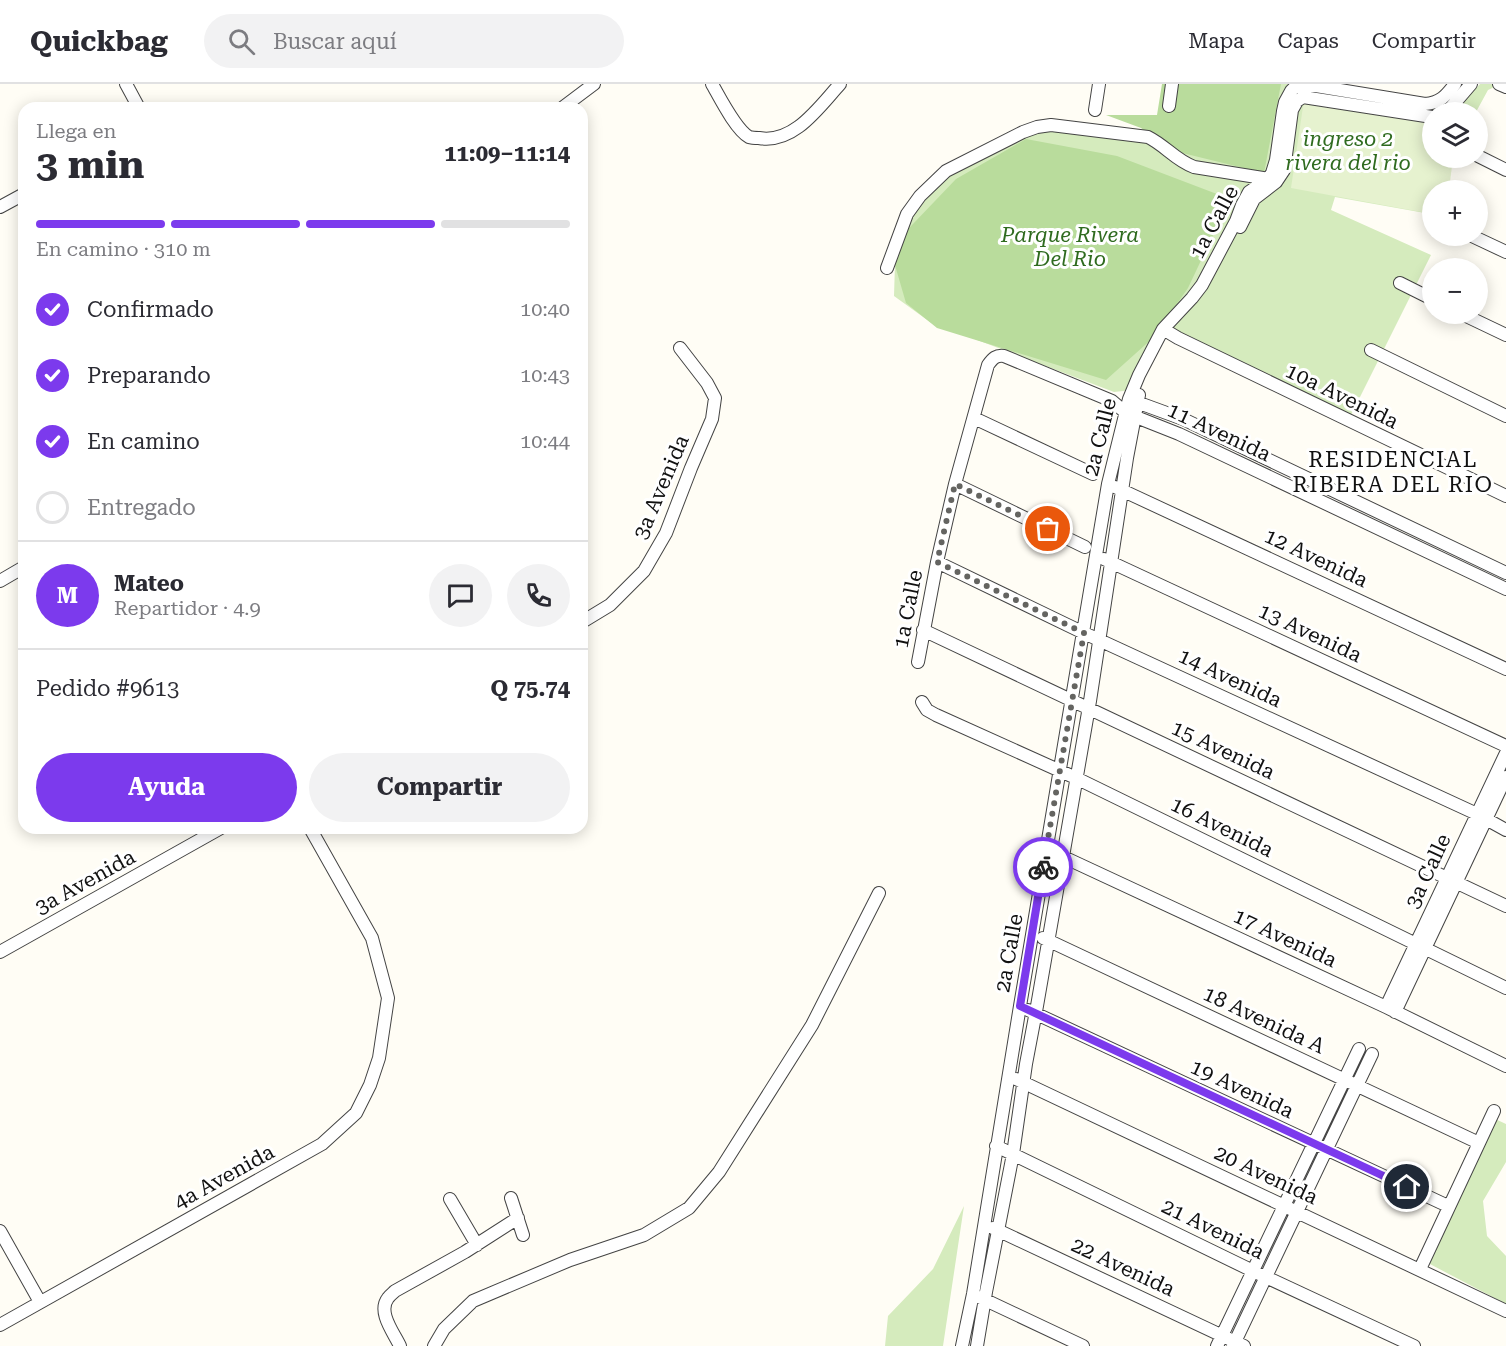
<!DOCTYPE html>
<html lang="es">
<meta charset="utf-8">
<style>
:root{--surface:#fff;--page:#f2f2f3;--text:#2b2b33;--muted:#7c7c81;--line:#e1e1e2;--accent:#7c3aed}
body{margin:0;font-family:"Roboto Serif",serif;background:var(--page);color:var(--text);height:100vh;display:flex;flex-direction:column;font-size:22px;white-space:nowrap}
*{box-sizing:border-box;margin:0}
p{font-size:20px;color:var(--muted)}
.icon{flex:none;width:33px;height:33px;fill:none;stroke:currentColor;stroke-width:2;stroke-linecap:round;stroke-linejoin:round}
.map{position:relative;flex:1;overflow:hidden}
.details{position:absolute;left:18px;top:18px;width:570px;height:732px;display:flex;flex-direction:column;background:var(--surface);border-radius:18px;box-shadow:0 3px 15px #0003}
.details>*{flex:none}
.tools{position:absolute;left:1422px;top:18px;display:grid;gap:12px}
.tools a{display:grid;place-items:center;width:66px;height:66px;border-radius:50%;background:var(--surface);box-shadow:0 3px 15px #0003;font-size:30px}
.pin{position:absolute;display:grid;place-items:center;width:51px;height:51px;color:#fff;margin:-26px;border:3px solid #fff;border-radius:50%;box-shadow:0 2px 6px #0007}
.courier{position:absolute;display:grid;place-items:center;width:60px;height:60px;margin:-30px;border:4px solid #7c3aed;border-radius:50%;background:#fff;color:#222;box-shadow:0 2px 8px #0007}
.summary em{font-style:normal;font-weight:700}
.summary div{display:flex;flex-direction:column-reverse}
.summary{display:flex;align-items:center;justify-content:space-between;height:102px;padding:0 18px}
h1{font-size:39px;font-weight:700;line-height:45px}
.bar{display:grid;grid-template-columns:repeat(4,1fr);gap:9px 6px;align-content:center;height:72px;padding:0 18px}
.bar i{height:8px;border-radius:4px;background:var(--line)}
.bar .on{background:var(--accent)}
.bar p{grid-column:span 4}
.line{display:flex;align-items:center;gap:15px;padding:0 18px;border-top:2px solid var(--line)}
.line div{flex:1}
.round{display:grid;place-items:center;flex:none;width:63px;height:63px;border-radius:32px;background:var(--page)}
ol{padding:0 18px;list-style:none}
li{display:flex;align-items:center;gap:18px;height:66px}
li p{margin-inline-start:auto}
li .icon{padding:6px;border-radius:50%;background:var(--accent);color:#fff;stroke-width:4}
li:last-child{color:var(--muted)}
li i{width:33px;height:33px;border:3px solid var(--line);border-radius:50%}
.primary-button{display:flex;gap:12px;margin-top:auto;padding:12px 18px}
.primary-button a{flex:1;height:69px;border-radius:36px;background:var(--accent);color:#fff;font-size:24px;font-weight:700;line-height:69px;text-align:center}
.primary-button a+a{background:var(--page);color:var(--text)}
header{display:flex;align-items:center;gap:36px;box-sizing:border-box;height:84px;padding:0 30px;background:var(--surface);border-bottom:2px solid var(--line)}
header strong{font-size:28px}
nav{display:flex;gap:33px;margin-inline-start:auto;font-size:21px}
.search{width:420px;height:54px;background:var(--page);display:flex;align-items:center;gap:15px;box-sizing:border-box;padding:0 21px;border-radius:33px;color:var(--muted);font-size:22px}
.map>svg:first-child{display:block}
.green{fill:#d5ebbd}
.forest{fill:#b9dc9c}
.pitch{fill:#e6f2cf}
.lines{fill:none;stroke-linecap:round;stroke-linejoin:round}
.street-casing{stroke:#444;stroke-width:14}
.street{stroke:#fff;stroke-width:12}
.done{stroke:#646461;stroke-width:6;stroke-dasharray:0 10.8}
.route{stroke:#7c3aed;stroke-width:8}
.labels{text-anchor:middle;stroke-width:6;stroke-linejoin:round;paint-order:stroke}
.park-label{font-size:21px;font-style:italic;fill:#2f6b1f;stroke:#fff}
.street-label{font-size:21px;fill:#111;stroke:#fff}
.neighbourhood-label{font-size:22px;letter-spacing:1.5px;fill:#111;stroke:#fff}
</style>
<header>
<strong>Quickbag</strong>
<div class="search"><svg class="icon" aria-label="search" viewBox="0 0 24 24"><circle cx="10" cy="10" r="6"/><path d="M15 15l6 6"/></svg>Buscar aquí</div>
<nav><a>Mapa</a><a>Capas</a><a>Compartir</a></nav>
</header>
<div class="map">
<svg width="1506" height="1262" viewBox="0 0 1506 1262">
<rect width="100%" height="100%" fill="#fffdf5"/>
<path class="green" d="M1182,0H1301L1448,28H1432V114L1425,129L1335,113L1331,126L1431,171L1348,337L1163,241L1132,306L1114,308L930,238L894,212L895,180L920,112L961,78L1012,54L1059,42L1132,51L1166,65Z
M1480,0H1501L1488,6L1476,28H1454Z
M1493,1034L1506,1040V1078L1483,1117L1487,1152L1506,1172V1220L1428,1179Z
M964,1122L943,1262H885L888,1232L933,1185Z"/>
<path class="forest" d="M1162,0H1281L1264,89L1166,65L1141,44L1106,31H1157Z
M1026,55L1117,72L1230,115L1188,204L1154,253L1106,296L937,244L906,219L890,164L956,95Z"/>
<path class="pitch" d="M1305,9L1432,33V74H1453L1449,106H1432V130L1291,104Z"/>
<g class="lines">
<g class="street-casing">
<path id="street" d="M126,0L139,24
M712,0C720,14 736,46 749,53C752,54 756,54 759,54C794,60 819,23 840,0
M1499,0L1506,3
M1169,22L1172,0
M562,24L594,0
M1095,26L1099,0
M1447,28L1471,0
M1478,72L1506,86
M0,123L24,110
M1240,143L1254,115L1276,98L1284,86L1292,26L1297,17L1303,13L1432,33
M1472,152L1506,168
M887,184L907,130L920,112L946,87L1023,48L1037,43L1051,41L1148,53C1166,62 1175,76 1194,83L1269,95
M1400,199L1432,215
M1462,230L1506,251
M1163,245L1178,254L1506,412
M1371,266L1506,332
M1131,316L1183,335L1506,489
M974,334L1093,390
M955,400L1085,463
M1115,403L1506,585
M1104,475L1506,662
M937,478L1084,549L1477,730L1506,746
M0,497L24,483
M582,538L610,521L644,487L666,449L691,384L712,335L715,314L707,299L680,264
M923,546L1506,822
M918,578L937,478L955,400L988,281C993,274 996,271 1004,272L1112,317L1126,329L1179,350L1506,505
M922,618L927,626L936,631L1076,694L1506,904
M1057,770L1386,923L1506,982
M1043,854L1479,1059
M0,868L221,744
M1386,923L1506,669
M1028,926L1448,1122
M1395,928L1506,693
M1016,995L1506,1227
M996,1062L1253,1187L1414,1262
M511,1114L523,1151
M450,1115L477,1161
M993,1144L1244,1262
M0,1147L40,1218
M1420,1185L1494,1027
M979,1213L1083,1262
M0,1241L322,1060L356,1029L370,1001L379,974L388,914L372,854L310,744
M400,1262C394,1249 377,1228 388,1214C390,1211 393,1209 395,1207L465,1168L518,1134
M434,1262L444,1245L473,1217L570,1176L644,1151L689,1124L719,1088L812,941L879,809
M962,1262L973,1210L1020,922L1108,400L1129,315L1139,291L1163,245L1192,214L1202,201L1236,137L1242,121L1249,108L1268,95L1272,89L1276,76L1283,27L1285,18L1291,7L1295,3L1303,2H1316L1425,20C1440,19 1446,12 1455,0
M977,1262L986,1208L1013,1070L1026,980L1037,922L1090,617L1127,374L1139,311
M1217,1262L1359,965
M1233,1262L1372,970"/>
</g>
<use href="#street" class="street"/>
</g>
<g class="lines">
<path class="done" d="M1043,783L1084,549L937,478L955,400L1048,445"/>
<path class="route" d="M1043,783L1020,922L1407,1103"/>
</g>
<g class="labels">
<g class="park-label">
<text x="1348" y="62">ingreso 2<tspan x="1348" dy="24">rivera del rio</tspan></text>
<text x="1070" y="158">Parque Rivera<tspan x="1070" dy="24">Del Rio</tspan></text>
</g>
<g class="street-label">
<text transform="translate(1214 138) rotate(-62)" y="7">1a Calle</text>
<text transform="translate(1342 312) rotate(26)" y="7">10a Avenida</text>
<text transform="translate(1219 348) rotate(25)" y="7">11 Avenida</text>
<text transform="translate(1100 353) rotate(-76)" y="7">2a Calle</text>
<text transform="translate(661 403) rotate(-67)" y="7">3a Avenida</text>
<text transform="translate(1316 474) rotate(25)" y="7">12 Avenida</text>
<text transform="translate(908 525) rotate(-79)" y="7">1a Calle</text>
<text transform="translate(1310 549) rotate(25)" y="7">13 Avenida</text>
<text transform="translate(1230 594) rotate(25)" y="7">14 Avenida</text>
<text transform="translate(1223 666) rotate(25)" y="7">15 Avenida</text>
<text transform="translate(1222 743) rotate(26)" y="7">16 Avenida</text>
<text transform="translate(1428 787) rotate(-65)" y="7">3a Calle</text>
<text transform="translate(85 798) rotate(-29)" y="7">3a Avenida</text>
<text transform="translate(1285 854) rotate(25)" y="7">17 Avenida</text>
<text transform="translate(1009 869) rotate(-80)" y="7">2a Calle</text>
<text transform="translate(1264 936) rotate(25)" y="7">18 Avenida A</text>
<text transform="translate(1242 1005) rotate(25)" y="7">19 Avenida</text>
<text transform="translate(1266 1091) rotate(25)" y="7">20 Avenida</text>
<text transform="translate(224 1093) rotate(-29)" y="7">4a Avenida</text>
<text transform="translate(1213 1145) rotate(26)" y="7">21 Avenida</text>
<text transform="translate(1123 1183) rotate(25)" y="7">22 Avenida</text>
</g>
<g class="neighbourhood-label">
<text x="1393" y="383">RESIDENCIAL<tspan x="1393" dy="25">RIBERA DEL RIO</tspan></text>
</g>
</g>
</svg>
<div class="tools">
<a><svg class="icon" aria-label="layers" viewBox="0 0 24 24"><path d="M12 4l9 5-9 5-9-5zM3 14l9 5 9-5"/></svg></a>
<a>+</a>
<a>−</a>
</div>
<div class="pin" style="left:1048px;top:445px;background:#ea580c"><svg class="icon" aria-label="bag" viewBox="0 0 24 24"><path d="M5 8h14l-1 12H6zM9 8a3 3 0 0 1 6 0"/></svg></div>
<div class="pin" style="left:1407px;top:1103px;background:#1f2937"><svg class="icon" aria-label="home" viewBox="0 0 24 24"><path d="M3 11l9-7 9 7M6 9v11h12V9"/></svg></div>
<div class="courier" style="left:1043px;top:783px"><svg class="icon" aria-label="bike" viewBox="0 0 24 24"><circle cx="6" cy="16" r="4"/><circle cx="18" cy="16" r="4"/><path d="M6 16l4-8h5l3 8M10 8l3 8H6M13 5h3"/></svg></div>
<section class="details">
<div class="summary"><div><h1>3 min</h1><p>Llega en</p></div><em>11:09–11:14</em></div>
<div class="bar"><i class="on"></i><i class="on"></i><i class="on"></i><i></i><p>En camino · 310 m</p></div>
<ol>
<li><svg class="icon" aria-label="check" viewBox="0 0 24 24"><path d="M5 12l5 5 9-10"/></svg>Confirmado<p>10:40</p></li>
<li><svg class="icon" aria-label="check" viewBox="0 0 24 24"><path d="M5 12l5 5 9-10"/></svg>Preparando<p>10:43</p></li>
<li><svg class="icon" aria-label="check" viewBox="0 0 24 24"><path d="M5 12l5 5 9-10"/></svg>En camino<p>10:44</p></li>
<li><i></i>Entregado</li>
</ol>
<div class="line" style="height:108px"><b class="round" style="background:var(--accent);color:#fff">M</b><div><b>Mateo</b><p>Repartidor · 4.9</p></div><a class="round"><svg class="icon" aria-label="chat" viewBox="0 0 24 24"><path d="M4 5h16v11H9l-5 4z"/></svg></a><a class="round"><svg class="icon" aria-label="phone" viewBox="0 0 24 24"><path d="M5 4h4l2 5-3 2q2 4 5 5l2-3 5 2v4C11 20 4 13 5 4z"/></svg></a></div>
<div class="line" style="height:78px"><div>Pedido #9613</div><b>Q 75.74</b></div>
<div class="primary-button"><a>Ayuda</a><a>Compartir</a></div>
</section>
</div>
